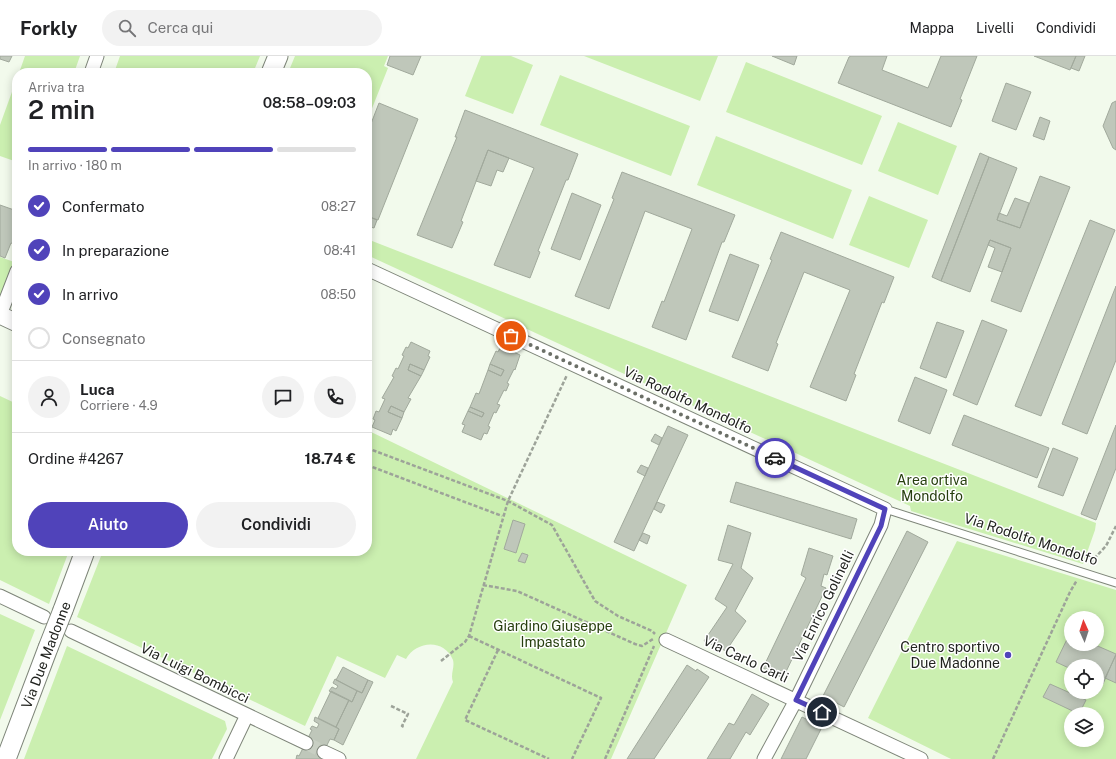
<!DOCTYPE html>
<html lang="it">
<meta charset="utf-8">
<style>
:root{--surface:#fff;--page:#f2f2f2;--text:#202124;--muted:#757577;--line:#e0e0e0;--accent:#5043ba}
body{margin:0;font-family:"Public Sans",sans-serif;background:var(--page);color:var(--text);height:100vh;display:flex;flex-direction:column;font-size:15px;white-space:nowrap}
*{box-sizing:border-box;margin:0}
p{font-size:13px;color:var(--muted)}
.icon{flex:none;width:22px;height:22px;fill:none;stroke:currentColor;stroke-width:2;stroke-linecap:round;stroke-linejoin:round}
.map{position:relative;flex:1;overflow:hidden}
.sheet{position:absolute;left:12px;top:12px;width:360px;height:488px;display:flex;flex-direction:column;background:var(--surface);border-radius:16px;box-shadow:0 2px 10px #0003}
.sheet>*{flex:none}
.needle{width:26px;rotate:357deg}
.tools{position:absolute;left:1064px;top:555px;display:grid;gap:8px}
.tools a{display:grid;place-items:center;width:40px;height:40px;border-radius:50%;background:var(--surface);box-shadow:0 2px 10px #0003;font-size:20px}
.pin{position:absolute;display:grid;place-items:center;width:34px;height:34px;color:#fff;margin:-17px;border:2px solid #fff;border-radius:50%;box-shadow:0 1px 4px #0007}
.courier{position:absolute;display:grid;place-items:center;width:40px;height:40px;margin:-20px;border:3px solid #5043ba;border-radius:50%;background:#fff;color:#222;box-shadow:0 1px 5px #0007}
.head em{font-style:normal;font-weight:600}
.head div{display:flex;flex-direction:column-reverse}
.head{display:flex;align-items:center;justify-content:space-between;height:68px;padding:0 16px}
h1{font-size:26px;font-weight:600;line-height:30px}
.bar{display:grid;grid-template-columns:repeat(4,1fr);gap:6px 4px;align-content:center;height:48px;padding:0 16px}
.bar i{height:5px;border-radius:3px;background:var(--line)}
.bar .current{background:var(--accent)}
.bar p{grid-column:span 4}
.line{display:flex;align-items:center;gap:10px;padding:0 16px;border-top:1px solid var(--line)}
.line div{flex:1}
.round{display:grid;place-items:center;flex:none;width:42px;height:42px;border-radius:21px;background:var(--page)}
ol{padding:0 16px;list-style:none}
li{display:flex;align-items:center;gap:12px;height:44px}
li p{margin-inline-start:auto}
li .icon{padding:4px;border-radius:50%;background:var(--accent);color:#fff;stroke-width:4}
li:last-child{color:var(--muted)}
li i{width:22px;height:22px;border:2px solid var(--line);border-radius:50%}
.button{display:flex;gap:8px;margin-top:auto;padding:8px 16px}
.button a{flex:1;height:46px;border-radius:24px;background:var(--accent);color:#fff;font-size:16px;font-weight:600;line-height:46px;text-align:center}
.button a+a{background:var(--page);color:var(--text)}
header{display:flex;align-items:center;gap:24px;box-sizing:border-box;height:56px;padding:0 20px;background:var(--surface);border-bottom:1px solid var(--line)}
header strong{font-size:19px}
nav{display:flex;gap:22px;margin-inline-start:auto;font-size:14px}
.search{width:280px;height:36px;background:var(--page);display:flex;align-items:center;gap:10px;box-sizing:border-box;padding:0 14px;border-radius:22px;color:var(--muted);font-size:15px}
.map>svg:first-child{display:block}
.green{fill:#cbefb0;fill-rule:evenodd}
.building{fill:#bfc7ba;stroke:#a1a99c}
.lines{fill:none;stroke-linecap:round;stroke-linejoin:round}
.minor-tunnel{stroke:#c8cfc3;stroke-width:13;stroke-dasharray:13 6;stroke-linecap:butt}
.service-casing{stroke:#7e8579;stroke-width:9}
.minor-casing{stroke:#7e8579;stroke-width:15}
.tertiary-casing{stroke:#7e8579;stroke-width:19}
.secondary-casing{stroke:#7e8579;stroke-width:21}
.path{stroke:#9da399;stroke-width:2.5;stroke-dasharray:4 2;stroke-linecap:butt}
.service{stroke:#fff;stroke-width:7}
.minor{stroke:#fff;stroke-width:13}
.tertiary{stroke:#fff;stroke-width:17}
.secondary{stroke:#fff;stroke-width:19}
.secondary-bridge-casing{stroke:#7e8579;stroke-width:21;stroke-linecap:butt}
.secondary-bridge{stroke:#fff;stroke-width:19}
.done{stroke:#6b6f67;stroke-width:4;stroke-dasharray:0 7.2}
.route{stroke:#5043ba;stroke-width:5}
.poi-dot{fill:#5043ba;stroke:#fff;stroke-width:1.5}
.labels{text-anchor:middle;stroke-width:3;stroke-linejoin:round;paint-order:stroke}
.street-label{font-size:14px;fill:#222420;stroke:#fff}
.park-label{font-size:14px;fill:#273f0e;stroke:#fff}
.poi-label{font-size:14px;fill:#222420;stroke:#fff;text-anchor:end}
</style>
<header>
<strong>Forkly</strong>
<div class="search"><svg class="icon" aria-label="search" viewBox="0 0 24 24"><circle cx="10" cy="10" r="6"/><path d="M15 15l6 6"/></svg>Cerca qui</div>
<nav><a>Mappa</a><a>Livelli</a><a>Condividi</a></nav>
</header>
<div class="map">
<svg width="1116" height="703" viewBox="0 0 1116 703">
<rect width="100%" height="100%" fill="#f2faec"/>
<path class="green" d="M25,0H80L74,17H19Z
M120,0H260L253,17H114Z
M295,0H388L384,10L388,12L367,65V17H288Z
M481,0H511L533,9L513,58L465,40Z
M584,0H718L700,45Z
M746,6L882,60L862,109L726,56Z
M560,19L690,70L671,120L540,69Z
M17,22V106L0,100V69Z
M898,66L957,90L938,139L878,115Z
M716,80L852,134L833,183L697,129Z
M869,140L928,164L909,212L849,189Z
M367,183L1096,467L1095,474L1083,508L911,455L910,450L367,199Z
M0,201L17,207V215L0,242Z
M0,340L17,348V495H69L49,548L0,524Z
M367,374L687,529L611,703H416L453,626C450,618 455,612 453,604C444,582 416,585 406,603L397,599L385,622L337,600L305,670L77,561L103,495H367Z
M957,485L1116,534V703H951L868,662ZM1071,562H1097V588H1071ZM1071,610H1097V636H1071ZM1071,658H1097V684H1071Z
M0,558L35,574L0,664Z
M67,590L225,665L227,673L212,703H24Z"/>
<path class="building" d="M0,0H12L9,6L0,3Z
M390,0H421L413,19L387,9Z
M772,0H797L794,9Z
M851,0H887L882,14L928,32L941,0H977L960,43L962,44L951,71L838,27L849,1Z
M1034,0H1076L1070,14Z
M1076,0H1085L1079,15L1071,12Z
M1006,27L1031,36L1016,74L992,65Z
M1116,45V94L1113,92L1103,70L1112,47Z
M379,47L418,63L378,164L367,160V78Z
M465,54L578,98L568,124H566L538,195L540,196L530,222L494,209L534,112L488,94L461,165L463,166L452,192L417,179L457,81H455Z
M1040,61L1050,65L1044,84L1033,80Z
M488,94L509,102L503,116L497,114L491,130L476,125Z
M980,97L989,101L941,225L932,221Z
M989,101L1017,112L997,164L1020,172L1040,120L1070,131L1021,256L991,245L1011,192L990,184L970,236L941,225Z
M622,116L735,159L724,186H722L686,284L652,271L662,245L664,246L692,173L645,155L609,253L575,240L614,143L612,142Z
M572,137L601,149L580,204L551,193Z
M1015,142L1029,147L1020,172L997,164L999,157L1007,160Z
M0,149L17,155V189L11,187L5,202L0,200Z
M367,160L377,164L374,172L367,170Z
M1090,164L1115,174L1041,360L1015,350Z
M781,176L894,221L884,247L882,246L854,318L856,319L846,345L810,331L850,234L804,216L776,287L778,288L768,315L732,301L772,204L770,203Z
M990,184L1011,192L1002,216L988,211L995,192L988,189Z
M730,198L759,209L738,265L709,255Z
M1116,230V304L1087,378L1062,368Z
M982,264L1007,274L977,349L953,339Z
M937,266L964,275L946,322L920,312Z
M411,286L430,295L428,300L430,301L424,314L410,308L408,314L421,320L408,342L411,343L404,356L391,350L388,356L402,362L396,375L393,373L391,379L372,371L375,364L373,363L376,355L379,356L385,343L382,342L394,321L392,320L396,312L398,313L404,300L402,299L406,291L408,292Z
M501,290L520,299L515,314L514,313L507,327L509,328L506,335L504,334L497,348L500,349L496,357L494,356L488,370L490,371L487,378L484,377L481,384L462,376L465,369L462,368L468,355L482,361L484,357L470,351L476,337L479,338L488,314L501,320L504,314L490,308L496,295L498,296Z
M410,308L424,314L421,320L408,314Z
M490,308L504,314L501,320L488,314Z
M915,321L947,334L930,378L898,365Z
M391,350L404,356L402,362L388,356Z
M470,351L484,357L482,361L468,355Z
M964,359L1049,392L1037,422L952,389Z
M1116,369V412L1096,464L1081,458Z
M668,370L688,379L634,495L614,486Z
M655,378L662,382L659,389L651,385Z
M1053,392L1078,402L1063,440L1038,431Z
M641,409L648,412L645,420L637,416Z
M736,426L857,463L851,483L730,446Z
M657,446L665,449L661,457L654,453Z
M513,464L525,468L516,497L504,493Z
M728,469L751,477L741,512L753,522L735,555L746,565L726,595L704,585L727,551L715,543L733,508L718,504Z
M907,475L928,486L844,651L823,640Z
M643,477L650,480L647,488L639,484Z
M809,492L833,500L827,519L824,518L821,530L826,532L783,622L763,612L806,522L801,519Z
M522,497L528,499L525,507L518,505Z
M1070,577L1071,588H1093L1116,598L1103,628L1097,625V610H1071V613L1056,606Z
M1116,599V627L1105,622Z
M687,609L696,615L697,613L709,621L654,703H627Z
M343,611L368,624L362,637L336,624Z
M335,623L357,635L352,646L329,635L332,631L336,633L338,630L333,627Z
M368,624L373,626L343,689L334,684L339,673L336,671L349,644L352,646L357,635L362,637Z
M1050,628L1086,644L1079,658L1043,641Z
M331,635L349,644L336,671L318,662Z
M752,638L769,648L750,679L746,676L730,703H707L729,667L734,669Z
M315,661L339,673L334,684L330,683L320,703H296L297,699L299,700L312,674L310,673L312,670L317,672L319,668L314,665Z
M802,661L822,671L806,703H781Z"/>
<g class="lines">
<path class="minor-tunnel" d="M306,687L324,696"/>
<g class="service-casing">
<path id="service" d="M885,453L1116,527"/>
</g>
<g class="minor-casing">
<path id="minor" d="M91,17L97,0
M367,213L885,453L881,469L796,644L764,703
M0,259L17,215
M0,540L44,561
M71,575L306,687
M666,584L921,703
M324,696L339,703
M226,703L247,659"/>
</g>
<g class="tertiary-casing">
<path id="tertiary" d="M0,259L17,267"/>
</g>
<g class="secondary-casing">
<path id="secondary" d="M271,17L278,0
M63,554L85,495
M6,703L48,592"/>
</g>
<path class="path" d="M367,392L508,445L552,469L595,545L618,560L652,575L655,578
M367,409L502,460
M1090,507L1106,490L1116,470
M483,529L517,535L635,588L642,590L653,583
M469,580L601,642L572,703
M498,594L465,664L549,703
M441,605L465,586L469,580L508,445L567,319
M391,650L408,658L402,670L404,671
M605,703L654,590
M993,703L1070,536L1077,524"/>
<use href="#service" class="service"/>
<use href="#minor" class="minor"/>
<use href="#tertiary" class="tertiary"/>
<use href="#secondary" class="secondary"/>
<g class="secondary-bridge-casing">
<path id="secondary-bridge" d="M48,592L63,554"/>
</g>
<use href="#secondary-bridge" class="secondary-bridge"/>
</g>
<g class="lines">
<path class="done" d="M511,280L775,402"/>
<path class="route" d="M775,402L885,453L881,470L796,644L822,656"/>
</g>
<circle class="poi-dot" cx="1008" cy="599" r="4"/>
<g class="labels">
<g class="street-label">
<text transform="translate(688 344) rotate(25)" y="5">Via Rodolfo Mondolfo</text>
<text transform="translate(1031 483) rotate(18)" y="5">Via Rodolfo Mondolfo</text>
<text transform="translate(823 550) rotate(-64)" y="5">Via Enrico Golinelli</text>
<text transform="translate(46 599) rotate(-69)" y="5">Via Due Madonne</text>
<text transform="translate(746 603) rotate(25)" y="5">Via Carlo Carli</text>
<text transform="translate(195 617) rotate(26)" y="5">Via Luigi Bombicci</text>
</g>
<g class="park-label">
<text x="932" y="429">Area ortiva<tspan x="932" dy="16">Mondolfo</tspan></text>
<text x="553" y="575">Giardino Giuseppe<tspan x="553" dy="16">Impastato</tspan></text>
</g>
<g class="poi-label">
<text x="1000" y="596">Centro sportivo<tspan x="1000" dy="16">Due Madonne</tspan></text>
</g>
</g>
</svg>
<div class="tools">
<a><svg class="needle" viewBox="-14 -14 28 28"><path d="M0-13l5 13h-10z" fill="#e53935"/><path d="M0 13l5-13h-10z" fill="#757577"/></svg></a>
<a><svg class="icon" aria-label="locate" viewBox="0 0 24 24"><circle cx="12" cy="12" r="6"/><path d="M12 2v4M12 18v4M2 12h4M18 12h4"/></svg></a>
<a><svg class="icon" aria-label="layers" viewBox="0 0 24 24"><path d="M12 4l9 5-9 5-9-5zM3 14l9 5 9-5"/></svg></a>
</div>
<div class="pin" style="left:511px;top:280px;background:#ea580c"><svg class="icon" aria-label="bag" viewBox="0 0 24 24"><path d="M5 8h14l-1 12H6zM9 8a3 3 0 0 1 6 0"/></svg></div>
<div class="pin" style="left:822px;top:656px;background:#1f2937"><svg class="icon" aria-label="home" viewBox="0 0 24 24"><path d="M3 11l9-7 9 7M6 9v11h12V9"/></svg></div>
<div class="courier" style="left:775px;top:402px"><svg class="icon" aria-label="car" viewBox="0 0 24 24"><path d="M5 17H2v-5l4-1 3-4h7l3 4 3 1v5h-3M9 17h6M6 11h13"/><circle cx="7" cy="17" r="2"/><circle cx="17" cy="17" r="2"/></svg></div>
<section class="sheet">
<div class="head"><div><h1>2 min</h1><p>Arriva tra</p></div><em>08:58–09:03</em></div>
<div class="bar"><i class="current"></i><i class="current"></i><i class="current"></i><i></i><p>In arrivo · 180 m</p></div>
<ol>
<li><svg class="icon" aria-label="check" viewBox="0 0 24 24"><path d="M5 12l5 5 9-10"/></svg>Confermato<p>08:27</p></li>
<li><svg class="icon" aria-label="check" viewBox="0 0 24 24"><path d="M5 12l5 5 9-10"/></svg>In preparazione<p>08:41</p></li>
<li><svg class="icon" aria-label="check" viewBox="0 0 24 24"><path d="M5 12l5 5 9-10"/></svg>In arrivo<p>08:50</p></li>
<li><i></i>Consegnato</li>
</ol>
<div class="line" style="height:72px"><a class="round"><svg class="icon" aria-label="person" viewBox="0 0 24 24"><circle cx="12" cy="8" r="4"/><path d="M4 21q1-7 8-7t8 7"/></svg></a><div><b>Luca</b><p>Corriere · 4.9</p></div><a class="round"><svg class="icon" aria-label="chat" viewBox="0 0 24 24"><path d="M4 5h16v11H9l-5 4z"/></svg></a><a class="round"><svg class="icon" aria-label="phone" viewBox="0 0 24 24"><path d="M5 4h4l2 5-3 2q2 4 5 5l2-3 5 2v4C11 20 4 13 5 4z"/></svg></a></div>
<div class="line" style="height:52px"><div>Ordine #4267</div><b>18.74 €</b></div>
<div class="button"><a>Aiuto</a><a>Condividi</a></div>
</section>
</div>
